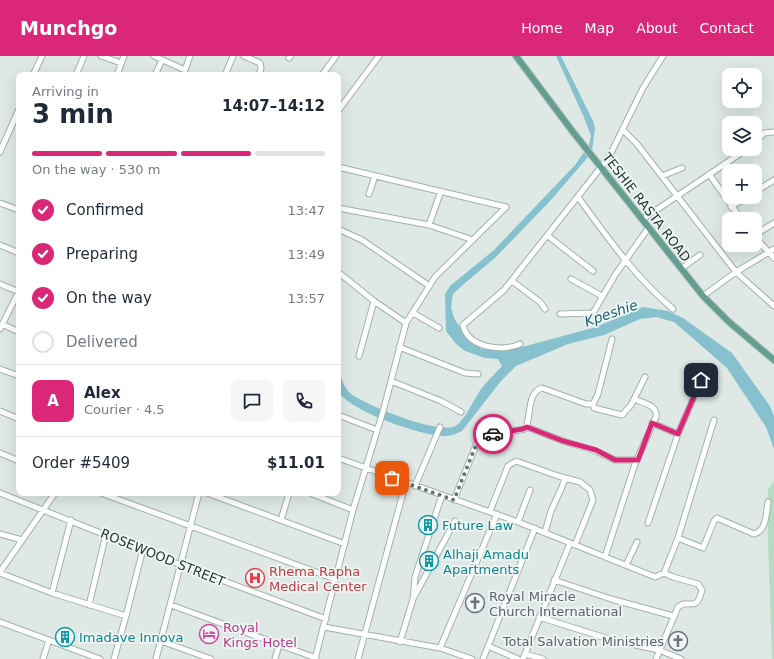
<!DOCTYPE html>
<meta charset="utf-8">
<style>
:root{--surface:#fff;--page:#f6f6f7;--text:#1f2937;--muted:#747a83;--line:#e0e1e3;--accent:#db2777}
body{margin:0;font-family:"DejaVu Sans",sans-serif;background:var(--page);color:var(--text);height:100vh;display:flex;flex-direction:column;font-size:15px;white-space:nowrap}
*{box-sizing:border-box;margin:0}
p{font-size:13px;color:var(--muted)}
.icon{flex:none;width:22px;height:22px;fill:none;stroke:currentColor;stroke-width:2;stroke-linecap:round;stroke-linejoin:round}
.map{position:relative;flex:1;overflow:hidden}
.drawer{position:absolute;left:16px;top:16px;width:325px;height:424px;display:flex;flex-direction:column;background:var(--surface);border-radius:8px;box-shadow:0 4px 16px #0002}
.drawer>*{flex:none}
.buttons{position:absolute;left:722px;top:12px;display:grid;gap:8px}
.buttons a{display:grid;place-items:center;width:40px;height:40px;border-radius:8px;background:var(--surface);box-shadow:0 4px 16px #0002;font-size:20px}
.pin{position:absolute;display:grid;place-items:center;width:34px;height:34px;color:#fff;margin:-17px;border-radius:8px;box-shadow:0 2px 6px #0006}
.courier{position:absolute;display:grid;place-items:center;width:40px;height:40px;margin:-20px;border:3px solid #db2777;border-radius:50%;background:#fff;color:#222;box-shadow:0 1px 5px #0007}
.overview em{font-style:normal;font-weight:800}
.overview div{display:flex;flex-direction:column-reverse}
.overview{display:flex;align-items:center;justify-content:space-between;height:68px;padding:0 16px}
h1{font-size:26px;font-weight:800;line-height:30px}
.bar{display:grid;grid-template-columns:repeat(4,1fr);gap:6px 4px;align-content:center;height:48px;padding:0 16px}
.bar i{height:5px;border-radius:3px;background:var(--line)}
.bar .current{background:var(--accent)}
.bar p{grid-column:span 4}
.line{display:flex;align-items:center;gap:10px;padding:0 16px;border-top:1px solid var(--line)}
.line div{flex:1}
.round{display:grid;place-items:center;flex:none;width:42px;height:42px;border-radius:8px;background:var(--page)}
ol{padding:0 16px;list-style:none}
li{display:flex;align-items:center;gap:12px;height:44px}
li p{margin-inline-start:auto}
li .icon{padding:4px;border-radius:50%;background:var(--accent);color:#fff;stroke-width:4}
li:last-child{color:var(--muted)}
li i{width:22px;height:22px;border:2px solid var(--line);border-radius:50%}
header{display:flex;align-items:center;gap:24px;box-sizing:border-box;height:56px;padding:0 20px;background:var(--accent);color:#fff}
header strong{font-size:19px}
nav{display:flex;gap:22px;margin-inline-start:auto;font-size:14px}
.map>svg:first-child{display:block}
.green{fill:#b7dac2}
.water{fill:#87c1ce}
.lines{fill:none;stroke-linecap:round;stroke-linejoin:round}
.minor-casing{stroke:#a1b1ac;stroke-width:7}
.major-casing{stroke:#bcc4c2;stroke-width:8}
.minor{stroke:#fff;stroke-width:5}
.major{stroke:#649e90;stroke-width:6}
.done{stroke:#627771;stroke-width:4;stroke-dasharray:0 7.2}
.route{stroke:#db2777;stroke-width:5}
.labels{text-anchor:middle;stroke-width:3.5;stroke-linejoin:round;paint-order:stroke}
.street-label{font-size:13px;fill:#203933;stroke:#eff6f3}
.culture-label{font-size:13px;fill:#0d838f;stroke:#eff6f3;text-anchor:start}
.health-label{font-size:13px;fill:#be3a42;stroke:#eff6f3;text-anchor:start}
.worship-label{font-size:13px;fill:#5b616d;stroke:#eff6f3;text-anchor:start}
.hotel-label{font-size:13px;fill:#b23c85;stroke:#eff6f3;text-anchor:start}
.water-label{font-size:14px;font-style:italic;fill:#1d6272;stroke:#eff6f3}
</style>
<header>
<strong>Munchgo</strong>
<nav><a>Home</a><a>Map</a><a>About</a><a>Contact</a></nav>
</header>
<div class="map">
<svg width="774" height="603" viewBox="0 0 774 603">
<rect width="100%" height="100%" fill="#dee9e5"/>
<path class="green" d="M774,425V603H772L767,456L768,433Z"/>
<path class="water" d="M556,0H561L593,65L595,72L592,95L588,101L551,144L495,202L465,227L453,238L451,251L454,262L467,283L482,293L511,294L596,271L643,251L668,255L683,262L732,297L770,350L774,360V393L766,371L727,312L674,266L656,261L640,263L604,279L568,288L516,310L501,325L462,375C456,378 450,380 444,380C419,379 356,357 340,338L338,308C340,317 343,332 351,338C366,349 442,381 457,369C466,362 474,343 481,333C487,325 495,318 502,310L498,303L485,302L465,295L456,288L446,275L445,238L450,230L494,194L575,109L589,89L591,80L583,59Z"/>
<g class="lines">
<g class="minor-casing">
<path id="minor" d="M101,0L121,7
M154,0L185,14L190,0
M244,0L260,7L261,12L259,19
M289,2L291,0
M33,19L42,0
M76,19L84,0
M117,19L124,0
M155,19L162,4
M225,19L233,0
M322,19L336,0
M338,55L379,0
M623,74L637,88L736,216L774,250
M755,87L764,77L774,76
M0,96L19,53
M338,111L506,151
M709,118L741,163
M662,120L682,112
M755,136L774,124
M369,138L375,120
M578,141C607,181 635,221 673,253
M0,147L19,154
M731,151L747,141
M338,152L429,169L441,135
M643,163L747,93
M429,169L473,184
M338,173L362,184L428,229
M755,179L774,167
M548,180L593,215
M755,181L774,202
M0,189L19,197
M682,212L700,199
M338,216L374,245L406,267
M571,223L602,240
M512,225L540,246L545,253
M0,228L19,236
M703,240L736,216L774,193
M413,257L439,272
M560,258L593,257L615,219L649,171
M2,268L19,276
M0,273L19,235
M520,288C502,296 468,292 463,269L504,234L609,101L643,32L663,0
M399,291L465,317L478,318
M359,300L374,245
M0,313L19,320
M391,325L441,345L461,356
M593,348L594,352L622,359L631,349L645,321
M0,355L19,363
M338,359L377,374
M527,371L563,385L596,395L615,404H637
M678,378L701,324
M0,397L19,405
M338,402L518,466L655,521L664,517L678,482L714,364
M415,430L440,371
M0,437L181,509L326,563
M101,437L335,523
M207,437L345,488
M310,437L353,454
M454,444L478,384L487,380L525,373C532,361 526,337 542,332L586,348H593L598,338L612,283
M490,455L508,410L516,405L558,420L580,426L590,434L593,444L575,489
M281,464L289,437
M518,466L530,434
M648,467L678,378L652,367
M545,476L551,455L562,431L565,422
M0,478L22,484
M678,482L703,492L714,465L717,462L754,478C767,474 766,457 768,446
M605,501L635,408L656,361C658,349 643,347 634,343
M626,509L637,486
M0,516L55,437
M0,517L52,537L126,560L114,603
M554,524L611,543L673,560
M52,537L71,464
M414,541L455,465
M89,549L106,478
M171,549L316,602
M126,560L143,493
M539,561L612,584L659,594L681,603
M0,566L100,603
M324,571L440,592L472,603
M161,585L211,603
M400,586L413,543L415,521L442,439
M488,590L518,603
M440,592L497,458
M525,598L543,603
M43,603L49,584
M156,603L199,437
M275,603L279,589
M315,603L353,454L384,352L406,267L435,221L506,151
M358,603L406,426
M483,603L535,472
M523,603L570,487
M656,603L678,551C688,541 696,559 702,534L698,528L673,521L664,517"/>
</g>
<g class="major-casing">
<path id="major" d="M516,0L573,76L703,240L729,266L774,304"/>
</g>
<use href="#minor" class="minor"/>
<use href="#major" class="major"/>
</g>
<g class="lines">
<path class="done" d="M392,422L454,444L478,384L484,380L493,378"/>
<path class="route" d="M493,378L523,373L527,371L563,385L596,394L615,404H638L652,367L678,378L701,324"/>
</g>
<defs>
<g id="building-ring" transform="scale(1)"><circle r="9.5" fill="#eff6f3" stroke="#0f9aa8" stroke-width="1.5"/><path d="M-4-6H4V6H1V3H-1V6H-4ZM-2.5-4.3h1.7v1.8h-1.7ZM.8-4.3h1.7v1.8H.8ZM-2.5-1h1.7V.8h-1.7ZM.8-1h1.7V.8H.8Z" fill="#0f9aa8"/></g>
<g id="hospital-ring" transform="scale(1)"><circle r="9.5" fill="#eff6f3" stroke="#e0444e" stroke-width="1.5"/><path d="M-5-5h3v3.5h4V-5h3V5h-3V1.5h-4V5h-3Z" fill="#e0444e"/></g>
<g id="church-ring" transform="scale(1)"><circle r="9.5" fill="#eff6f3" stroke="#6b7280" stroke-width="1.5"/><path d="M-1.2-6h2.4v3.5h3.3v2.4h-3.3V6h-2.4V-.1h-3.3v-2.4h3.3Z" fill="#6b7280"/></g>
<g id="hotel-ring" transform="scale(1)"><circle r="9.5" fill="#eff6f3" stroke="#d1479c" stroke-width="1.5"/><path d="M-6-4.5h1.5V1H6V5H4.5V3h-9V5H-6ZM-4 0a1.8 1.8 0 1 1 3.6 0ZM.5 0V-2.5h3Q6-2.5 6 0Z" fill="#d1479c"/></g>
</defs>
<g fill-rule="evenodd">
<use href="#building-ring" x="428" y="469"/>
<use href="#building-ring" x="429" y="505"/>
<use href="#hospital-ring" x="255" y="522"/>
<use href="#church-ring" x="475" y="547"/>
<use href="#hotel-ring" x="209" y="578"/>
<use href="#building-ring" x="65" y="581"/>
<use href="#church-ring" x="678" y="585"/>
</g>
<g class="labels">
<g class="street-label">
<text transform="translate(647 151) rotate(52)" y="5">TESHIE RASTA ROAD</text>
<text transform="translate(163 501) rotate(22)" y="5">ROSEWOOD STREET</text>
</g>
<g class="culture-label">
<text x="442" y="474">Future Law</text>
<text x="443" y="503">Alhaji Amadu<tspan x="443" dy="15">Apartments</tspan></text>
<text x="79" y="586">Imadave Innova</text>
</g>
<g class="health-label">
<text x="269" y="520">Rhema Rapha<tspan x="269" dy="15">Medical Center</tspan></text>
</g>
<g class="worship-label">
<text x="489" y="545">Royal Miracle<tspan x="489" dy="15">Church International</tspan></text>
<text x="664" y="590" text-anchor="end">Total Salvation Ministries</text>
</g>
<g class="hotel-label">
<text x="223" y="576">Royal<tspan x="223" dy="15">Kings Hotel</tspan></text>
</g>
<g class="water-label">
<text transform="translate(611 257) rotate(-19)" y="5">Kpeshie</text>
</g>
</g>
</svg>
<div class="buttons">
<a><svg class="icon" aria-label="locate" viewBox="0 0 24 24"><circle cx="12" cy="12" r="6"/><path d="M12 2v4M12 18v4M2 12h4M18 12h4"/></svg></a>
<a><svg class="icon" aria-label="layers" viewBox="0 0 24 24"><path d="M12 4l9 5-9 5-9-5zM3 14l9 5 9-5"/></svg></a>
<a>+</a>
<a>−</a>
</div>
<div class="pin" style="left:392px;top:422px;background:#ea580c"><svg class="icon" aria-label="bag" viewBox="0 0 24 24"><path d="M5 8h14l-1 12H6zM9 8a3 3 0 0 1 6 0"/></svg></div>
<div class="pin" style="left:701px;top:324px;background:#1f2937"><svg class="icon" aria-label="home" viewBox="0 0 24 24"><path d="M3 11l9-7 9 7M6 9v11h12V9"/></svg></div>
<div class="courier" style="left:493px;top:378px"><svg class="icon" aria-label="car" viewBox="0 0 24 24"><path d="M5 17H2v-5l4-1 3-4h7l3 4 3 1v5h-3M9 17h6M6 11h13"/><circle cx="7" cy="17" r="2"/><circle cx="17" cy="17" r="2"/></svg></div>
<section class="drawer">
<div class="overview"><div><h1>3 min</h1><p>Arriving in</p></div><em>14:07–14:12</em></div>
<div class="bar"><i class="current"></i><i class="current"></i><i class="current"></i><i></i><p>On the way · 530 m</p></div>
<ol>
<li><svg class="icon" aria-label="check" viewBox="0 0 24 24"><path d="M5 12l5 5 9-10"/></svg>Confirmed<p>13:47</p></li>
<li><svg class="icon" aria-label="check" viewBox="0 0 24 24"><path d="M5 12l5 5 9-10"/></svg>Preparing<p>13:49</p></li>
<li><svg class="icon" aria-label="check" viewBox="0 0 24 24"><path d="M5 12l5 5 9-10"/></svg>On the way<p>13:57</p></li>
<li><i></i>Delivered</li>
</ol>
<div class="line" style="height:72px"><b class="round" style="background:var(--accent);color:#fff">A</b><div><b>Alex</b><p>Courier · 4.5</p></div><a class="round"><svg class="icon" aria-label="chat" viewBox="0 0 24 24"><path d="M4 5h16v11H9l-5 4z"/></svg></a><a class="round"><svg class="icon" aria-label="phone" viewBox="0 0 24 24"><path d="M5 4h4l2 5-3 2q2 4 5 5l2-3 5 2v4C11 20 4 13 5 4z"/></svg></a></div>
<div class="line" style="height:52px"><div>Order #5409</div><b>$11.01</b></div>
</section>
</div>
